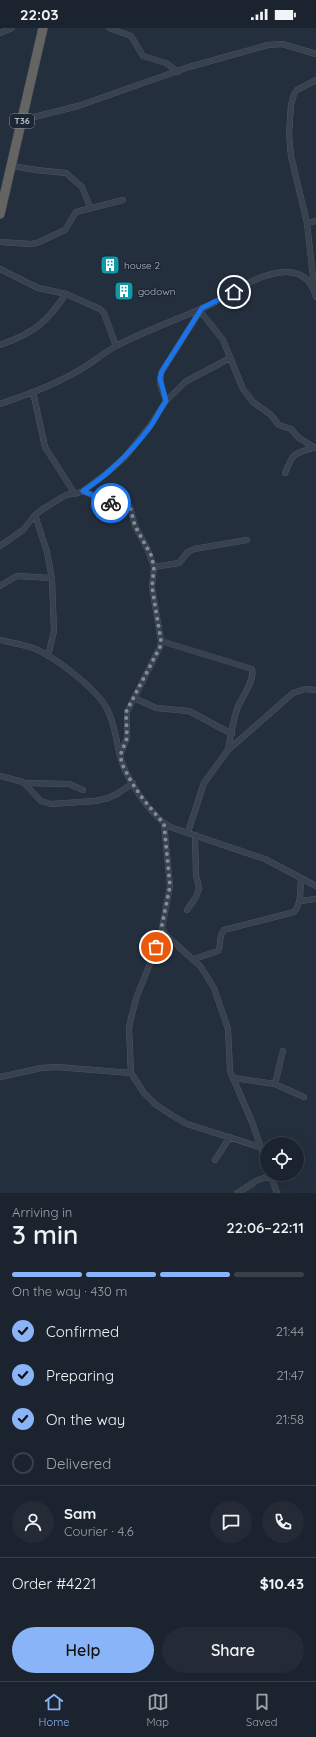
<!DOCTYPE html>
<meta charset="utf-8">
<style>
:root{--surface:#1b232e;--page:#242b36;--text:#f1f3f6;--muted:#a0a4aa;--line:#39404a;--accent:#8ab4f8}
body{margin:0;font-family:Quicksand,sans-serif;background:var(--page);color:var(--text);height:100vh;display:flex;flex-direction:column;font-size:15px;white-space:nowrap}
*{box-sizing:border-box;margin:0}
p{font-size:13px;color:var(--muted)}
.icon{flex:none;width:22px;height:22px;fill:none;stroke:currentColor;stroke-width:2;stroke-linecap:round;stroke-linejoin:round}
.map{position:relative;height:1165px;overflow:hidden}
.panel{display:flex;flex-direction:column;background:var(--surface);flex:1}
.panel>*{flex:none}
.buttons{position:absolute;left:260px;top:1109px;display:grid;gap:8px}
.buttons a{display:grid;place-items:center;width:44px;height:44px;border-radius:50%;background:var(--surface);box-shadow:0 4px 16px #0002,0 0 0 1px var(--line);font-size:20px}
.pin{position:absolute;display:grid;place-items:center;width:34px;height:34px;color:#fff;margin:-17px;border:2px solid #fff;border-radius:50%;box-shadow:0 1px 4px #0007}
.courier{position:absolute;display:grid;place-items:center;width:40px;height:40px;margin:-20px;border:3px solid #1a73e8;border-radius:50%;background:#fff;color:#222;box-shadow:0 1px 5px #0007}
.overview em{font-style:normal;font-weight:600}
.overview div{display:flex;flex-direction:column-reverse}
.overview{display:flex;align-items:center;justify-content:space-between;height:68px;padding:0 12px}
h1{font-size:26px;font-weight:600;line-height:30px}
.bar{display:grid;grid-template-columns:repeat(4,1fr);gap:6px 4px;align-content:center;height:48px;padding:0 12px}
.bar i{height:5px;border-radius:3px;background:var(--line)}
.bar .selected{background:var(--accent)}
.bar p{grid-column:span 4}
.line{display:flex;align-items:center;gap:10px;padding:0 12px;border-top:1px solid var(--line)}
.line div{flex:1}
.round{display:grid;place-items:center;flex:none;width:42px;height:42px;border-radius:21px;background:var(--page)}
ol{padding:0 12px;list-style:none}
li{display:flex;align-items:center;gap:12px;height:44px}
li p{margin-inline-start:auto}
li .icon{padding:4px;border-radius:50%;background:var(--accent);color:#111;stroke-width:4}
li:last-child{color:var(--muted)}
li i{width:22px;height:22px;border:2px solid var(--line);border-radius:50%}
.cta{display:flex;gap:8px;margin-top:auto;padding:8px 12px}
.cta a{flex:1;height:46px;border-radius:24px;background:var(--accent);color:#111;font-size:16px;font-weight:600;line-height:46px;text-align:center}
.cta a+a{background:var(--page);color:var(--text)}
.status{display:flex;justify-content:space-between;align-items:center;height:28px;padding:0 20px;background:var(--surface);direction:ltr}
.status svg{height:11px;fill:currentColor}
.tabs{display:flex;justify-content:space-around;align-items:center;height:56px;border-top:1px solid var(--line);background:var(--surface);font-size:11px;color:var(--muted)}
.tabs a{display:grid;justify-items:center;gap:2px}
.tabs .selected{color:var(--accent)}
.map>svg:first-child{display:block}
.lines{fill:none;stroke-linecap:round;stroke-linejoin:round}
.minor-casing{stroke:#565f6c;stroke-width:6}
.trunk-casing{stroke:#434c59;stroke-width:10}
.minor{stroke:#38414e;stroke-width:5.5}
.trunk{stroke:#656462;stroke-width:9}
.done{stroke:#828b98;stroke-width:4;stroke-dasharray:0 7.2}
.route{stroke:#1a73e8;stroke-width:5}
.labels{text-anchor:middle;stroke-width:3;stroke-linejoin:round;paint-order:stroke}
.shield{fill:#1d2633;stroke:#878f9c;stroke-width:1}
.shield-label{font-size:9px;font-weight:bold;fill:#b4bcc9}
.poi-label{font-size:10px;fill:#b4bcc9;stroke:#1d2633;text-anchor:start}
</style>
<div class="status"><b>22:03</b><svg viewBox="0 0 49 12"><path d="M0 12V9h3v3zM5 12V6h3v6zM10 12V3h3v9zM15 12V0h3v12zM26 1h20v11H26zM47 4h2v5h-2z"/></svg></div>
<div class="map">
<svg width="316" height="1165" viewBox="0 0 316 1165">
<rect width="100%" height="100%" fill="#242f3e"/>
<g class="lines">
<g class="minor-casing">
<path id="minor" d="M109,0L131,8L143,28L166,35L178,44
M0,5L12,0
M22,92L78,78L189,39L268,17L282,16L316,26
M12,138L36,142L66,145L82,159L90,179
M307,195L316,193
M0,214L31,216L37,215L65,202L76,184L123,172
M0,241L38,260L66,266L100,281L104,285L116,318
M314,258L307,195L291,128L289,106L291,77L294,66L297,62L316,52
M200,283L223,312L243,361L253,374L270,386L279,397L291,401L299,410L315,420
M0,317C34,305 46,295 66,266
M33,364L45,419L75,466
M166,373L160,356L161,345L202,280
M0,376C29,366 57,356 83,340C94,333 104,325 116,318C146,302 179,291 210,277C230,267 250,251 272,246C294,240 311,247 316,269
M285,445C294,423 294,426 316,419
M83,463L110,475L130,479L135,498L147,520L154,539L152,559L161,613L160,619L127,684V710L120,728
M35,487L47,524L52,551L54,603L48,628
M0,518L23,502L35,487L43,481L66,467L78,465L83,463L107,445L125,429L150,398L166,373L185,354L230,330
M154,539L179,535L188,524L194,521L247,512
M0,558L17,548L52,550
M0,612C11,615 22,616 33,620C54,628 97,661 107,681C115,695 116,713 120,728C126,751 150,787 170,799L265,831L316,858
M161,613L252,641C255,651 244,667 239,676C233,690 231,707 228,722
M134,670L156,680L189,683L232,706
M0,748L23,754L41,773L51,776L95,773L108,770L117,766L133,755
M24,755L69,756L83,762
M164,796L170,858L162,900L167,908L201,939L214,960L228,1001L230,1043L252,1094L267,1137
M188,804L204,755L228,722L293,665L305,661L316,662
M300,873L316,871
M187,882L196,869L199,860L196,847L195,807
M163,903L137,968L131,990L129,1000L131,1045L144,1065L155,1076L173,1088L187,1096L260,1119
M194,931L218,923C222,916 218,908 224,902L294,884C302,875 300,861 301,850
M0,1049L41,1040L57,1039L131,1045
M233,1050L275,1056L304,1069
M275,1056L283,1023
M215,1132L230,1109
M270,1146L277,1165
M237,1165C249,1159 257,1149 271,1149"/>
</g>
<g class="trunk-casing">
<path id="trunk" d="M0,186L43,0"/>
</g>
<use href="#minor" class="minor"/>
<use href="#trunk" class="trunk"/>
</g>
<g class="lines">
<path class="done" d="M111,475L130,479L135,498L151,527L154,539L152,559L161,613L160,619L126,684L127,710L120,728L123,738L132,755L143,771L164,796L170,858L162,897L163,903L156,919"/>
<path class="route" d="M111,475L83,463C109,446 131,424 150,399C156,391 160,381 166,373L160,350L162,343L202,280L234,264"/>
</g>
<defs>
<g id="building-square" transform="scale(1)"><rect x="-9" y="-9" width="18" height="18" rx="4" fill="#0f9aa8" stroke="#1d2633"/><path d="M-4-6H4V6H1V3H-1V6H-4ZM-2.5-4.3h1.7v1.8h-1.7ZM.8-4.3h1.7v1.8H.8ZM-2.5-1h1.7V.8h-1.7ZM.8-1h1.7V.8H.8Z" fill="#fff"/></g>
</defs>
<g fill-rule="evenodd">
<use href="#building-square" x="110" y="237"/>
<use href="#building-square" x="124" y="263"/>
</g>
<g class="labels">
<rect class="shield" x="10" y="86" width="24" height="14" rx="3"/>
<g class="shield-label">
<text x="22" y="96">T36</text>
</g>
<g class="poi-label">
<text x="124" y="241">house 2</text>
<text x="138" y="267">godown</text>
</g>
</g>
</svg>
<div class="buttons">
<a><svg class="icon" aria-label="locate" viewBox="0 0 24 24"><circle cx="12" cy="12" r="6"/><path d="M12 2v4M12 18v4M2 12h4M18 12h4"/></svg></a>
</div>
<div class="pin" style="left:156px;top:919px;background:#ea580c"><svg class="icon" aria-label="bag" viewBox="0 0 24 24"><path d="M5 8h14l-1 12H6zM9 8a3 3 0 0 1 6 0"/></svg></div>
<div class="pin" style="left:234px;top:264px;background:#1f2937"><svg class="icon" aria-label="home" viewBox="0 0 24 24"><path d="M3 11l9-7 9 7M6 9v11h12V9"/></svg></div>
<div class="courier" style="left:111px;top:475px"><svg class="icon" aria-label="bike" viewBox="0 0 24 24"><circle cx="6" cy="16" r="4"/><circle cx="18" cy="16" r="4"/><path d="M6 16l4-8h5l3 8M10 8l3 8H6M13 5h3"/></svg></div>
</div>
<section class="panel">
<div class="overview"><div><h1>3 min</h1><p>Arriving in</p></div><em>22:06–22:11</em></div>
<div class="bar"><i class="selected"></i><i class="selected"></i><i class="selected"></i><i></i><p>On the way · 430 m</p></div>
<ol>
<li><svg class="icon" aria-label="check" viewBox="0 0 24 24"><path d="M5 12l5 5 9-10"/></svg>Confirmed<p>21:44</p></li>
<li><svg class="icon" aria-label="check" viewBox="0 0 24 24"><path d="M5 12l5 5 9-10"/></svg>Preparing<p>21:47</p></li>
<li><svg class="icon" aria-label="check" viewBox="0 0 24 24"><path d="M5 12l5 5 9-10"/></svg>On the way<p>21:58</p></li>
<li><i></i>Delivered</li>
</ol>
<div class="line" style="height:72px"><a class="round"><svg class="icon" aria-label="person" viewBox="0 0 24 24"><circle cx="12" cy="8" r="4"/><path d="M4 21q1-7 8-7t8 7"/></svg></a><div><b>Sam</b><p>Courier · 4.6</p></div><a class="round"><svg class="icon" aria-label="chat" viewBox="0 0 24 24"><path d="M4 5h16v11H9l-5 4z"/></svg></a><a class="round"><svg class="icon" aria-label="phone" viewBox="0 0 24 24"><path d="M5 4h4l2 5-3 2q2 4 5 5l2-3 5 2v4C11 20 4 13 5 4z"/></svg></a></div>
<div class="line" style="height:52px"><div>Order #4221</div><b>$10.43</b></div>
<div class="cta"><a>Help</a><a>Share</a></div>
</section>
<nav class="tabs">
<a class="selected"><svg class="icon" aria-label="home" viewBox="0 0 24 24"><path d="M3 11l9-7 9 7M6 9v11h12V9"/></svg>Home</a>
<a><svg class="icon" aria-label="map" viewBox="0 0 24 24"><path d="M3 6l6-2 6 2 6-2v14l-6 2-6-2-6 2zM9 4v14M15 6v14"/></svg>Map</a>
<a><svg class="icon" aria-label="saved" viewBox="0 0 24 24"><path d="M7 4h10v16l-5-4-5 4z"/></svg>Saved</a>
</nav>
